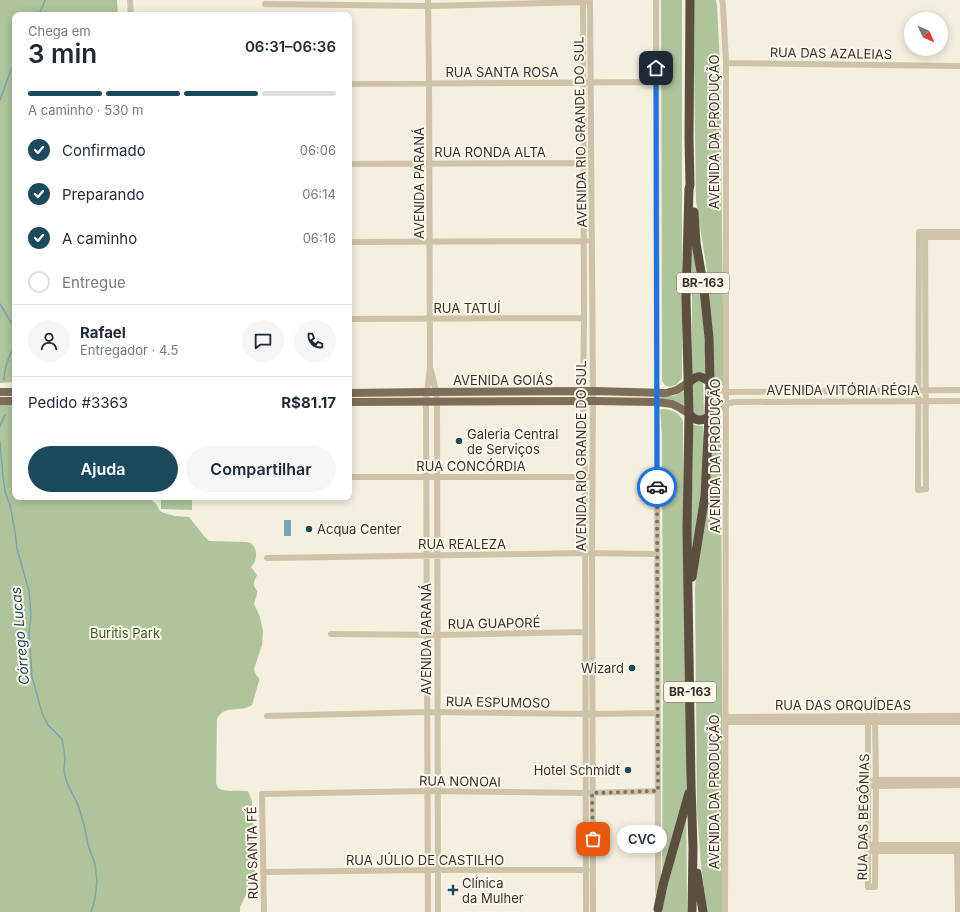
<!DOCTYPE html>
<html lang="pt">
<meta charset="utf-8">
<style>
:root{--surface:#fff;--page:#f6f6f7;--text:#1f2937;--muted:#747a83;--line:#e0e1e3;--accent:#1b4a5f}
body{margin:0;font-family:Inter,sans-serif;background:var(--page);color:var(--text);height:100vh;display:flex;flex-direction:column;font-size:15px;white-space:nowrap}
*{box-sizing:border-box;margin:0}
p{font-size:13px;color:var(--muted)}
.icon{flex:none;width:22px;height:22px;fill:none;stroke:currentColor;stroke-width:2;stroke-linecap:round;stroke-linejoin:round}
.map{position:relative;flex:1;overflow:hidden}
.panel{position:absolute;left:12px;top:12px;width:340px;height:488px;display:flex;flex-direction:column;background:var(--surface);border-radius:8px;box-shadow:0 2px 10px #0003}
.panel>*{flex:none}
.needle{width:26px;rotate:135deg}
.fabs{position:absolute;left:904px;top:12px;display:grid;gap:8px}
.fabs a{display:grid;place-items:center;width:44px;height:44px;border-radius:50%;background:var(--surface);box-shadow:0 2px 10px #0003;font-size:20px}
.pin{position:absolute;display:grid;place-items:center;width:34px;height:34px;color:#fff;margin:-17px;border-radius:8px;box-shadow:0 2px 6px #0006}
.courier{position:absolute;display:grid;place-items:center;width:40px;height:40px;margin:-20px;border:3px solid #1a73e8;border-radius:50%;background:#fff;color:#222;box-shadow:0 1px 5px #0007}
.bubble{position:absolute;height:28px;border-radius:14px;background:var(--surface);box-shadow:0 2px 10px #0003;font-size:13px;font-weight:600;line-height:28px;text-align:center}
.overview em{font-style:normal;font-weight:600}
.overview div{display:flex;flex-direction:column-reverse}
.overview{display:flex;align-items:center;justify-content:space-between;height:68px;padding:0 16px}
h1{font-size:26px;font-weight:600;line-height:30px}
.bar{display:grid;grid-template-columns:repeat(4,1fr);gap:6px 4px;align-content:center;height:48px;padding:0 16px}
.bar i{height:5px;border-radius:3px;background:var(--line)}
.bar .on{background:var(--accent)}
.bar p{grid-column:span 4}
.line{display:flex;align-items:center;gap:10px;padding:0 16px;border-top:1px solid var(--line)}
.line div{flex:1}
.round{display:grid;place-items:center;flex:none;width:42px;height:42px;border-radius:21px;background:var(--page)}
ol{padding:0 16px;list-style:none}
li{display:flex;align-items:center;gap:12px;height:44px}
li p{margin-inline-start:auto}
li .icon{padding:4px;border-radius:50%;background:var(--accent);color:#fff;stroke-width:4}
li:last-child{color:var(--muted)}
li i{width:22px;height:22px;border:2px solid var(--line);border-radius:50%}
.button{display:flex;gap:8px;margin-top:auto;padding:8px 16px}
.button a{flex:1;height:46px;border-radius:24px;background:var(--accent);color:#fff;font-size:16px;font-weight:600;line-height:46px;text-align:center}
.button a+a{background:var(--page);color:var(--text)}
.map>svg:first-child{display:block}
.green{fill:#aec59c}
.water{fill:#7ba4b3}
.lines{fill:none;stroke-linecap:round;stroke-linejoin:round}
.stream{stroke:#7ba4b3;stroke-width:1.5}
.minor{stroke:#cec2a9;stroke-width:6}
.major{stroke:#7d6e59;stroke-width:8}
.highway{stroke:#5c4f40;stroke-width:9}
.done{stroke:#7b7468;stroke-width:4;stroke-dasharray:0 7.2}
.route{stroke:#1a73e8;stroke-width:5}
.poi-dot{fill:#1b4a5f;stroke:#fbf8eb;stroke-width:1.5}
.labels{text-anchor:middle;stroke-width:4;stroke-linejoin:round;paint-order:stroke}
.shield{fill:#fbf8eb;stroke:#746d63;stroke-width:1}
.shield-label{font-size:12px;font-weight:bold;fill:#3a3229}
.street-label{font-size:13px;fill:#3a3229;stroke:#fbf8eb}
.poi-label{font-size:13px;fill:#3a3229;stroke:#fbf8eb;text-anchor:start}
.park-label{font-size:13px;fill:#3e5a2b;stroke:#fbf8eb}
.water-label{font-size:14px;font-style:italic;fill:#1b4a5f;stroke:#fbf8eb}
</style>
<div class="map">
<svg width="960" height="912" viewBox="0 0 960 912">
<rect width="100%" height="100%" fill="#f4efde"/>
<path class="green" d="M0,0H117L118,15H15V382L0,383Z
M661,0H682V378L677,384L670,387L665,385L662,381Z
M693,0H716L717,5L720,66L724,385C718,386 716,384 712,380L709,284L696,201Z
M690,231L699,265L707,376L692,377V294Z
M695,380L703,381L704,416L702,417L692,414L691,384Z
M712,385C717,390 722,392 722,400L712,411Z
M684,391V406L660,400V396H674Z
M0,405H15V497H148L157,505L160,511L164,513L175,516L189,517L204,536L209,541L247,542C255,543 258,553 255,561C254,563 253,565 251,567L257,575L254,582V586L257,591V594L254,604L260,617L263,632L262,645L254,669L256,675L259,678V681L252,705C241,713 224,704 217,719L216,783C217,786 217,787 220,789C226,792 241,790 248,791L252,801L255,871L251,880L249,882L247,888L246,895L240,907V912H0Z
M662,409C671,409 681,413 683,422V547L688,714L686,783L687,912H662L663,666L662,435L660,410Z
M719,416L721,417L723,912H707L701,864L697,811L695,587L712,423Z
M693,425L703,426L705,463L695,543L690,556L693,455Z
M161,497H192V510L161,509Z"/>
<path class="water" d="M284,520H291V536H284Z"/>
<g class="lines">
<path class="stream" d="M38,15L43,6L45,0
M0,100L11,70L15,64
M0,304L14,327L15,333
M4,380C4,367 10,355 15,343
M0,426L5,415
M0,442L3,476L5,492L10,505L15,531L17,549L29,591L31,614L29,633L32,677L39,702L42,713L48,725L62,739L65,757L64,771L67,783L78,805L84,824L88,845L95,864L97,881L95,899L91,912"/>
<path class="minor" d="M130,0L131,15
M428,0L429,83L430,367L427,392L426,402L428,912
M583,0L584,318L583,401L585,477L586,912
M590,0L593,391L592,554L593,912
M656,0L658,894
M722,0L723,5L726,63V392L725,912
M265,4L428,6L585,2
M726,63L960,66
M349,84L656,82
M349,164L583,163
M925,232L926,489L918,490L919,232H960
M923,237H960
M349,242L586,241
M349,319L584,318
M431,370L436,392L437,402L438,912
M710,382L720,390L726,392L960,390
M709,417L726,404L734,402L960,401
M349,477H589
M267,558L586,553L657,554
M331,634L438,635L585,632
M267,716L427,712L592,714L657,713
M868,716V887H875L876,786L875,716
M725,717L960,716
M726,722H960
M874,780H960
M872,786L960,785
M872,845H960
M957,847L958,912
M872,851H960
M263,872L428,870H587
M264,912L262,794L428,791L586,793L658,791"/>
<path class="major" d="M0,392H15
M349,393L427,392L593,391L666,393L677,390L689,382
M0,401H15
M349,402L593,401L657,402L672,404L680,408L689,414"/>
<path class="highway" d="M690,0L689,139L690,185L689,189L686,298L689,414L687,529L691,784L693,848L692,912
M689,382C698,375 700,375 710,382
M689,414C696,422 701,421 709,417
M692,577L705,496L709,417L710,382L709,338L704,289L696,243L694,212
M697,873L703,912
M658,909L663,885L689,793"/>
</g>
<g class="lines">
<path class="done" d="M593,839L592,793L658,791L657,487"/>
<path class="route" d="M656,68L657,487"/>
</g>
<g class="poi-dot">
<circle cx="459" cy="441" r="4"/>
<circle cx="309" cy="529" r="4"/>
<circle cx="632" cy="668" r="4"/>
<circle cx="628" cy="770" r="4"/>
<path d="M451 884h4v4h4v4h-4v4h-4v-4h-4v-4h4z"/>
</g>
<g class="labels">
<g class="shield">
<rect x="677" y="273" width="52" height="20" rx="3"/>
<rect x="664" y="682" width="52" height="20" rx="3"/>
</g>
<g class="shield-label">
<text x="703" y="287">BR-163</text>
<text x="690" y="696">BR-163</text>
</g>
<g class="street-label">
<text transform="translate(831 53) rotate(1)" y="5">RUA DAS AZALEIAS</text>
<text x="502" y="77">RUA SANTA ROSA</text>
<text transform="translate(580 132) rotate(-91)" y="5">AVENIDA RIO GRANDE DO SUL</text>
<text transform="translate(714 132) rotate(-90)" y="5">AVENIDA DA PRODUÇÃO</text>
<text x="490" y="157">RUA RONDA ALTA</text>
<text transform="translate(419 183) rotate(-90)" y="5">AVENIDA PARANÁ</text>
<text x="467" y="313">RUA TATUÍ</text>
<text x="503" y="385">AVENIDA GOIÁS</text>
<text x="843" y="395">AVENIDA VITÓRIA RÉGIA</text>
<text transform="translate(581 456) rotate(-90)" y="5">AVENIDA RIO GRANDE DO SUL</text>
<text transform="translate(715 456) rotate(-90)" y="5">AVENIDA DA PRODUÇÃO</text>
<text x="471" y="471">RUA CONCÓRDIA</text>
<text x="462" y="549">RUA REALEZA</text>
<text transform="translate(494 623) rotate(-1)" y="5">RUA GUAPORÉ</text>
<text transform="translate(426 639) rotate(-90)" y="5">AVENIDA PARANÁ</text>
<text transform="translate(498 702) rotate(1)" y="5">RUA ESPUMOSO</text>
<text x="843" y="710">RUA DAS ORQUÍDEAS</text>
<text transform="translate(460 781) rotate(1)" y="5">RUA NONOAI</text>
<text transform="translate(714 792) rotate(-90)" y="5">AVENIDA DA PRODUÇÃO</text>
<text transform="translate(863 817) rotate(-89)" y="5">RUA DAS BEGÔNIAS</text>
<text transform="translate(252 853) rotate(-91)" y="5">RUA SANTA FÉ</text>
<text x="425" y="865">RUA JÚLIO DE CASTILHO</text>
</g>
<g class="poi-label">
<text x="467" y="439">Galeria Central<tspan x="467" dy="15">de Serviços</tspan></text>
<text x="317" y="534">Acqua Center</text>
<text x="624" y="673" text-anchor="end">Wizard</text>
<text x="620" y="775" text-anchor="end">Hotel Schmidt</text>
<text x="462" y="888">Clínica<tspan x="462" dy="15">da Mulher</tspan></text>
</g>
<g class="park-label">
<text x="125" y="638">Buritis Park</text>
</g>
<g class="water-label">
<text transform="translate(20 636) rotate(-95)" y="5">Córrego Lucas</text>
</g>
</g>
</svg>
<div class="fabs">
<a><svg class="needle" viewBox="-14 -14 28 28"><path d="M0-13l5 13h-10z" fill="#e53935"/><path d="M0 13l5-13h-10z" fill="#747a83"/></svg></a>
</div>
<div class="pin" style="left:593px;top:839px;background:#ea580c"><svg class="icon" aria-label="bag" viewBox="0 0 24 24"><path d="M5 8h14l-1 12H6zM9 8a3 3 0 0 1 6 0"/></svg></div>
<div class="pin" style="left:656px;top:68px;background:#1f2937"><svg class="icon" aria-label="home" viewBox="0 0 24 24"><path d="M3 11l9-7 9 7M6 9v11h12V9"/></svg></div>
<div class="courier" style="left:657px;top:487px"><svg class="icon" aria-label="car" viewBox="0 0 24 24"><path d="M5 17H2v-5l4-1 3-4h7l3 4 3 1v5h-3M9 17h6M6 11h13"/><circle cx="7" cy="17" r="2"/><circle cx="17" cy="17" r="2"/></svg></div>
<div class="bubble" style="left:617px;top:825px;width:50px">CVC</div>
<section class="panel">
<div class="overview"><div><h1>3 min</h1><p>Chega em</p></div><em>06:31–06:36</em></div>
<div class="bar"><i class="on"></i><i class="on"></i><i class="on"></i><i></i><p>A caminho · 530 m</p></div>
<ol>
<li><svg class="icon" aria-label="check" viewBox="0 0 24 24"><path d="M5 12l5 5 9-10"/></svg>Confirmado<p>06:06</p></li>
<li><svg class="icon" aria-label="check" viewBox="0 0 24 24"><path d="M5 12l5 5 9-10"/></svg>Preparando<p>06:14</p></li>
<li><svg class="icon" aria-label="check" viewBox="0 0 24 24"><path d="M5 12l5 5 9-10"/></svg>A caminho<p>06:16</p></li>
<li><i></i>Entregue</li>
</ol>
<div class="line" style="height:72px"><a class="round"><svg class="icon" aria-label="person" viewBox="0 0 24 24"><circle cx="12" cy="8" r="4"/><path d="M4 21q1-7 8-7t8 7"/></svg></a><div><b>Rafael</b><p>Entregador · 4.5</p></div><a class="round"><svg class="icon" aria-label="chat" viewBox="0 0 24 24"><path d="M4 5h16v11H9l-5 4z"/></svg></a><a class="round"><svg class="icon" aria-label="phone" viewBox="0 0 24 24"><path d="M5 4h4l2 5-3 2q2 4 5 5l2-3 5 2v4C11 20 4 13 5 4z"/></svg></a></div>
<div class="line" style="height:52px"><div>Pedido #3363</div><b>R$81.17</b></div>
<div class="button"><a>Ajuda</a><a>Compartilhar</a></div>
</section>
</div>
